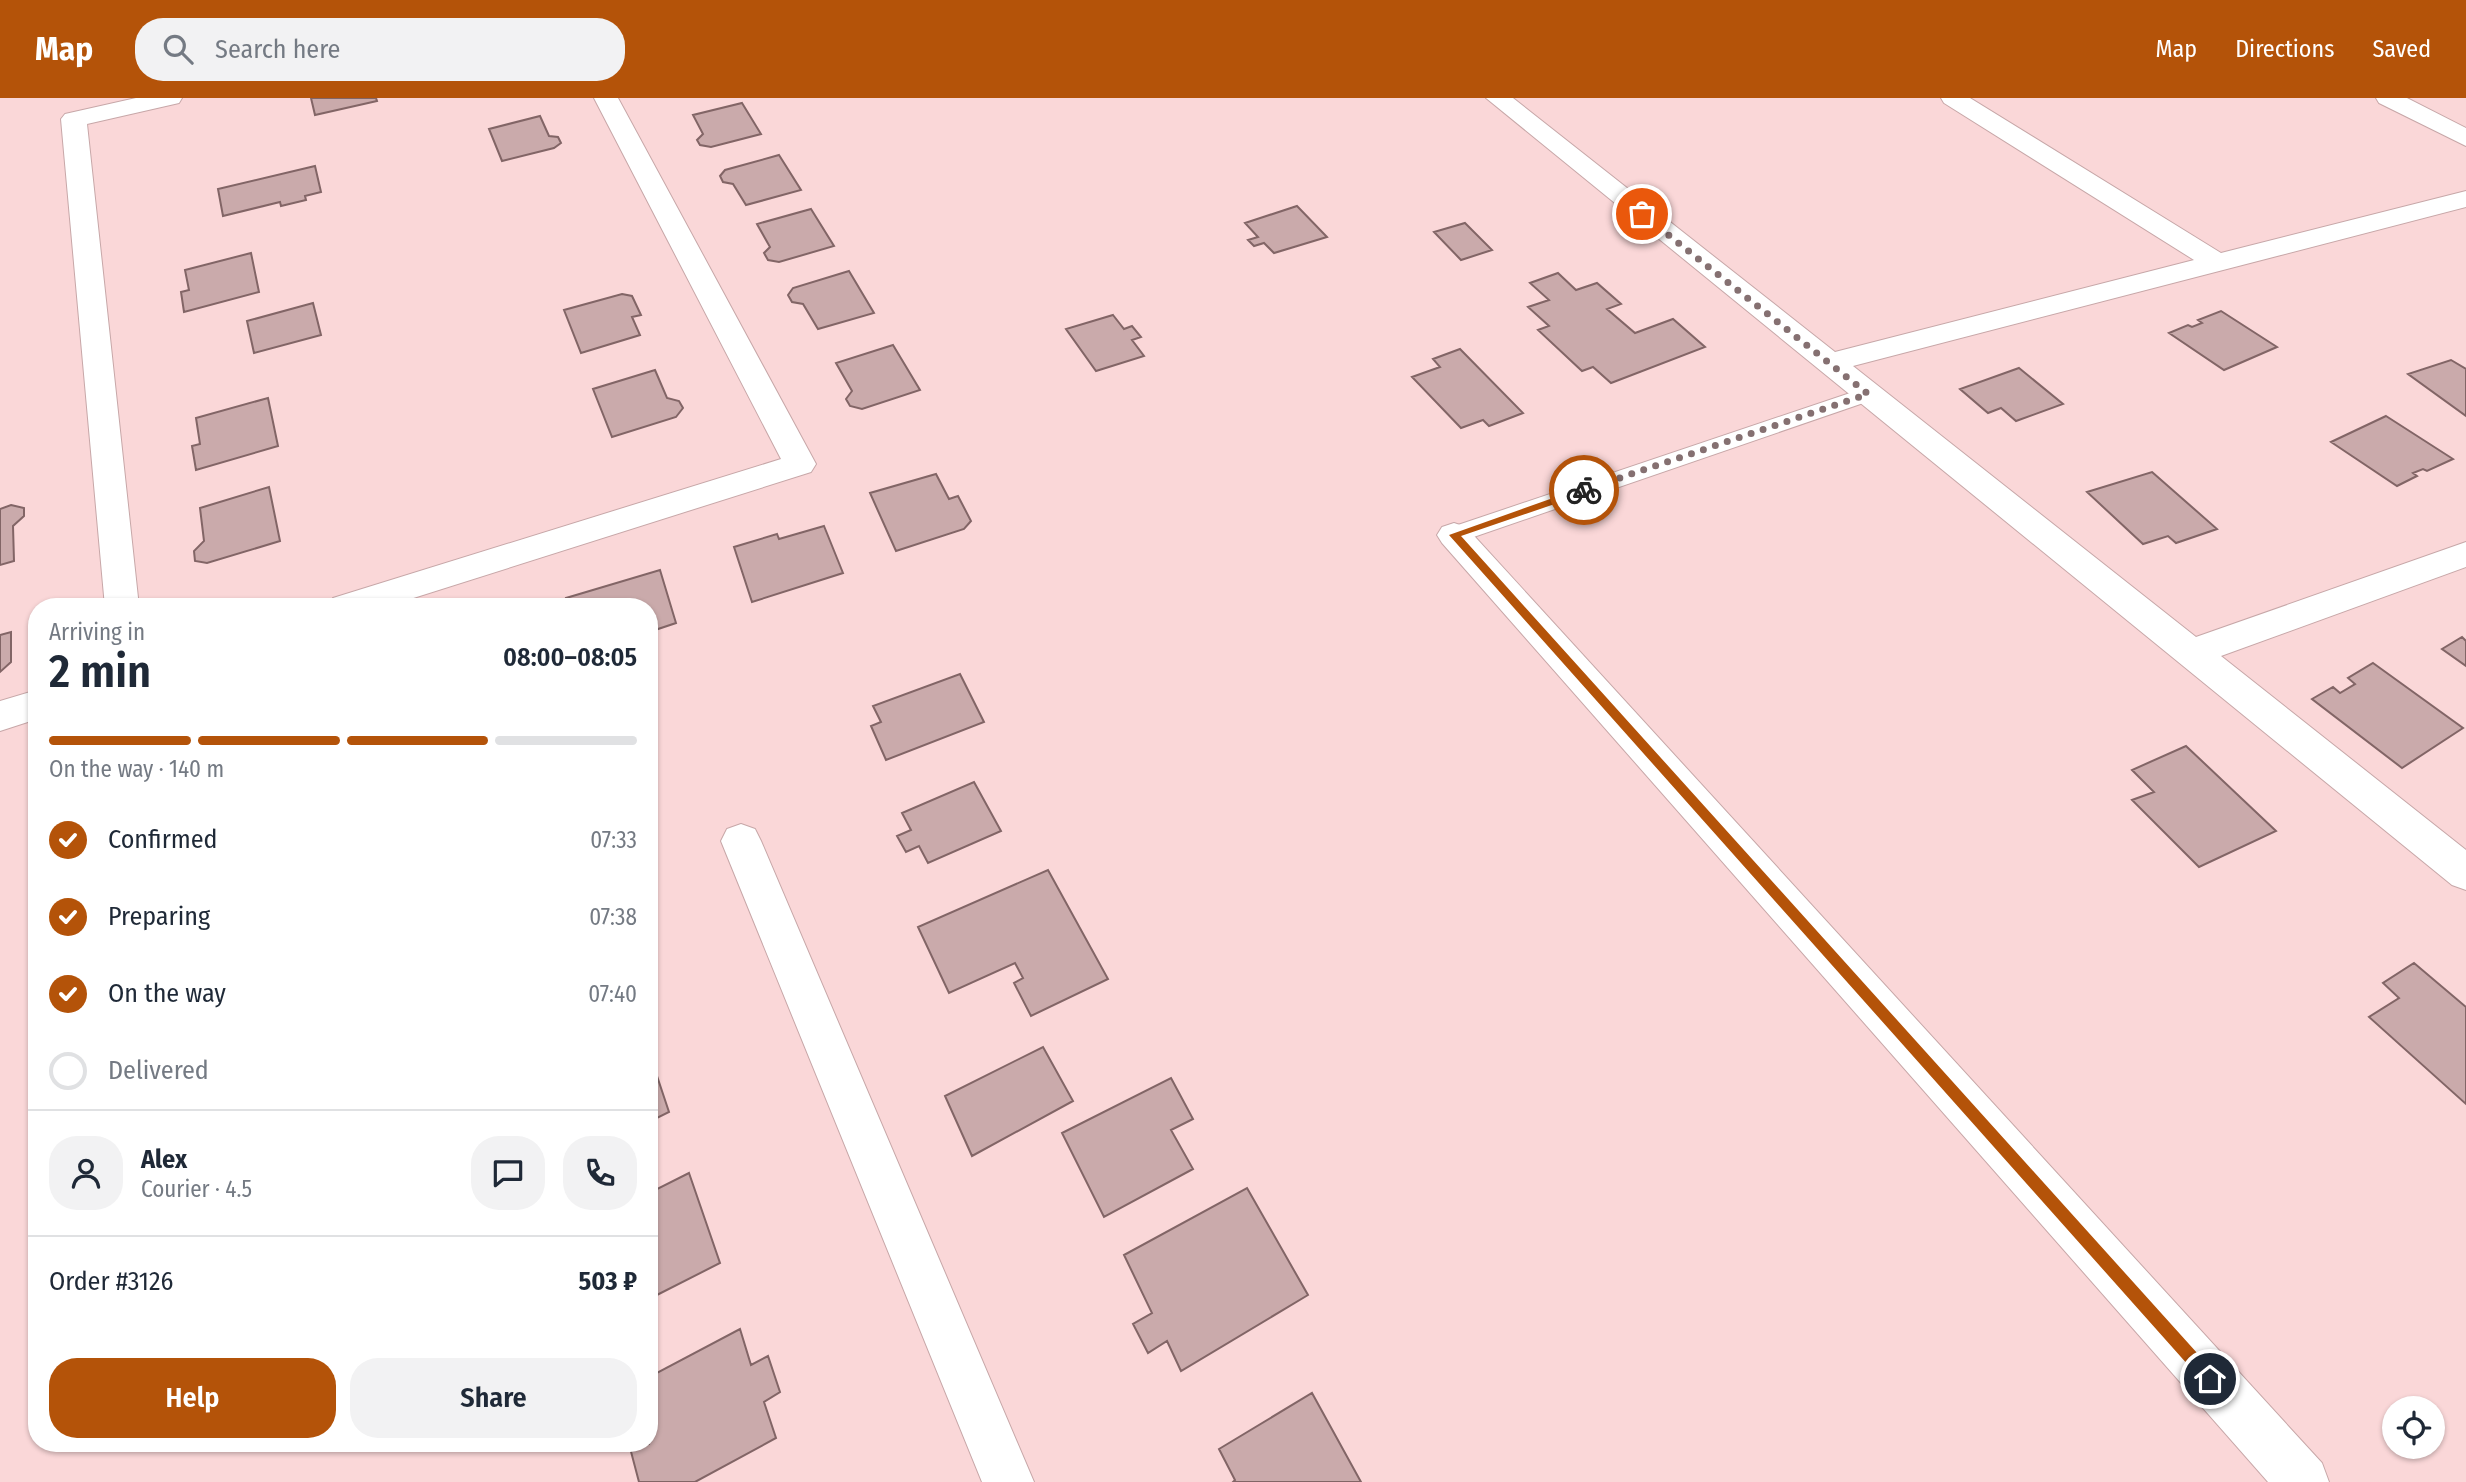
<!DOCTYPE html>
<meta charset="utf-8">
<style>
:root{--surface:#fff;--page:#f2f2f3;--text:#1f2937;--muted:#747a83;--line:#e0e1e3;--accent:#b45309}
body{margin:0;font-family:"Fira Sans Condensed",sans-serif;background:var(--page);color:var(--text);height:100vh;display:flex;flex-direction:column;font-size:26px;white-space:nowrap}
*{box-sizing:border-box;margin:0}
p{font-size:23px;color:var(--muted)}
.icon{flex:none;width:38px;height:38px;fill:none;stroke:currentColor;stroke-width:2;stroke-linecap:round;stroke-linejoin:round}
.map{position:relative;flex:1;overflow:hidden}
.sheet{position:absolute;left:28px;top:500px;width:630px;height:854px;display:flex;flex-direction:column;background:var(--surface);border-radius:28px;box-shadow:0 2px 5px #0004}
.sheet>*{flex:none}
.tools{position:absolute;left:2382px;top:1298px;display:grid;gap:14px}
.tools a{display:grid;place-items:center;width:63px;height:63px;border-radius:50%;background:var(--surface);box-shadow:0 2px 5px #0004;font-size:35px}
.pin{position:absolute;display:grid;place-items:center;width:60px;height:60px;color:#fff;margin:-30px;border:4px solid #fff;border-radius:50%;box-shadow:0 2px 7px #0007}
.courier{position:absolute;display:grid;place-items:center;width:70px;height:70px;margin:-35px;border:5px solid #b45309;border-radius:50%;background:#fff;color:#222;box-shadow:0 2px 9px #0007}
.headline em{font-style:normal;font-weight:600}
.headline div{display:flex;flex-direction:column-reverse}
.headline{display:flex;align-items:center;justify-content:space-between;height:119px;padding:0 21px}
h1{font-size:46px;font-weight:600;line-height:52px}
.bar{display:grid;grid-template-columns:repeat(4,1fr);gap:10px 7px;align-content:center;height:84px;padding:0 21px}
.bar i{height:9px;border-radius:5px;background:var(--line)}
.bar .on{background:var(--accent)}
.bar p{grid-column:span 4}
.line{display:flex;align-items:center;gap:18px;padding:0 21px;border-top:2px solid var(--line)}
.line div{flex:1}
.round{display:grid;place-items:center;flex:none;width:74px;height:74px;border-radius:28px;background:var(--page)}
ol{padding:0 21px;list-style:none}
li{display:flex;align-items:center;gap:21px;height:77px}
li p{margin-inline-start:auto}
li .icon{padding:7px;border-radius:50%;background:var(--accent);color:#fff;stroke-width:4}
li:last-child{color:var(--muted)}
li i{width:38px;height:38px;border:4px solid var(--line);border-radius:50%}
.button{display:flex;gap:14px;margin-top:auto;padding:14px 21px}
.button a{flex:1;height:80px;border-radius:28px;background:var(--accent);color:#fff;font-size:28px;font-weight:600;line-height:80px;text-align:center}
.button a+a{background:var(--page);color:var(--text)}
header{display:flex;align-items:center;gap:42px;box-sizing:border-box;height:98px;padding:0 35px;background:var(--accent);color:#fff}
header strong{font-size:33px}
nav{display:flex;gap:38px;margin-inline-start:auto;font-size:24px}
.search{width:490px;height:63px;background:var(--page);display:flex;align-items:center;gap:18px;box-sizing:border-box;padding:0 24px;border-radius:28px;color:var(--muted);font-size:26px}
.map>svg:first-child{display:block}
.building{fill:#caaaab;stroke:#826566;stroke-width:2}
.lines{fill:none;stroke-linecap:round;stroke-linejoin:round}
.service-casing{stroke:#c7a7a8;stroke-width:2}
.minor-casing{stroke:#c7a7a8;stroke-width:2}
.service{fill:#fff;fill-rule:evenodd}
.minor{fill:#fff;fill-rule:evenodd}
.route{fill:#b45309}
.done{stroke:#857071;stroke-width:7;stroke-dasharray:0 12.6}
</style>
<header>
<strong>Map</strong>
<div class="search"><svg class="icon" aria-label="search" viewBox="0 0 24 24"><circle cx="10" cy="10" r="6"/><path d="M15 15l6 6"/></svg>Search here</div>
<nav><a>Map</a><a>Directions</a><a>Saved</a></nav>
</header>
<div class="map">
<svg width="2466" height="1384" viewBox="0 0 2466 1384">
<rect width="100%" height="100%" fill="#fad7d8"/>
<path class="building" d="M311,0H376L377,3L315,17Z
M742,5L761,36L711,49L700,47L697,42L703,36L693,17Z
M540,18L549,38L558,39L561,45L554,50L502,63L489,31Z
M779,57L801,92L746,107L733,86L723,84L720,78L725,72Z
M315,68L321,94L305,98L306,102L281,108L280,104L223,118L218,91Z
M1297,108L1327,139L1274,155L1264,145L1254,148L1248,142L1258,139L1245,125Z
M811,111L834,148L779,164L768,162L764,155L770,149L757,126Z
M1465,125L1492,152L1461,162L1434,134Z
M251,155L259,194L184,214L181,194L189,192L185,172Z
M849,173L874,215L818,231L803,206L792,204L788,197L793,190Z
M1558,175L1576,192L1597,185L1621,206L1607,211L1635,235L1673,221L1705,249L1611,285L1593,269L1582,273L1538,232L1549,228L1528,209L1549,202L1530,185Z
M622,196L632,198L641,217L632,219L640,237L581,255L564,212Z
M313,205L321,237L254,255L247,223Z
M2221,213L2277,249L2224,272L2169,235L2188,227L2192,229L2202,225L2198,222Z
M1113,217L1124,231L1132,228L1141,239L1132,242L1144,258L1096,273L1066,231Z
M893,247L920,292L862,311L850,308L846,301L852,293L836,265Z
M1460,251L1523,315L1489,328L1483,322L1461,330L1412,279L1440,269L1433,261Z
M2451,262L2466,271V318L2408,276Z
M2019,270L2063,306L2016,323L2001,310L1988,315L1960,291Z
M655,272L667,300L679,303L683,310L676,319L612,339L593,291Z
M268,300L278,348L196,372L192,348L200,346L196,320Z
M2386,318L2453,361L2427,373L2423,371L2413,375L2417,378L2397,388L2331,344Z
M2152,374L2217,431L2176,445L2168,438L2143,446L2087,394Z
M936,376L949,401L958,398L971,423L964,431L896,453L870,395Z
M269,389L280,443L207,465L195,463L194,453L204,443L200,410Z
M11,407L24,410V418L13,428L14,463L0,467V411Z
M824,428L843,475L752,504L734,449L777,436L779,441Z
M660,472L676,525L649,534V509H568L566,500Z
M11,534V564L0,574V537Z
M2462,539L2466,543V568L2442,551Z
M2373,565L2463,630L2402,670L2312,601L2333,589L2340,595L2355,586L2348,580Z
M960,576L984,624L886,662L871,628L881,624L873,608Z
M2186,648L2276,733L2199,769L2132,702L2154,694L2132,672Z
M974,684L1001,733L928,765L919,748L906,754L897,738L911,732L902,715Z
M1048,772L1108,881L1031,918L1014,885L1023,880L1015,865L949,895L918,829Z
M2414,865L2466,909V1006L2369,919L2399,900L2383,885Z
M1043,949L1073,1003L972,1058L945,998Z
M649,954L669,1014L649,1024Z
M1171,980L1193,1021L1171,1032L1193,1071L1104,1119L1062,1035Z
M689,1075L720,1165L649,1201V1095Z
M1247,1090L1308,1197L1181,1273L1167,1243L1148,1255L1133,1226L1152,1215L1124,1157Z
M740,1231L751,1267L768,1258L780,1294L764,1304L776,1340L695,1384H639L629,1346H649V1279Z
M1312,1295L1361,1384H1233L1235,1382L1219,1351Z"/>
<g class="lines">
<g class="service-casing">
<path id="service" d="M1868,289L1875,291L1878,296L1875,301L1462,443L1454,445L1446,443L1443,437L1446,431Z"/>
</g>
<g class="minor-casing">
<path id="minor" d="M136,0H182L179,5L87,26L139,509H105L61,21L65,16Z
M594,0H618L816,366L811,374L385,509H328L333,500L781,361Z
M1486,0H1513L1835,254L2194,162L1944,5L1941,0H1970L2221,155L2466,93V109L1853,268L2196,539L2466,444V469L2221,558L2466,752V792L2452,787Z
M2376,0H2407L2466,30V48L2379,5Z
M1454,425L1466,429L2322,1365L2329,1384H2268L1442,445L1437,437L1442,429Z
M37,592V621L0,633V603Z
M741,726L755,731L761,743L1034,1384H982L721,743L727,731Z"/>
</g>
<use href="#service" class="service"/>
<use href="#minor" class="minor"/>
</g>
<path class="route" d="M1584,389L1587,390V395L1461,438L2216,1276L2218,1281L2216,1286L2210,1288L2205,1286L1449,437Z"/>
<g class="lines">
<path class="done" d="M1584,392L1868,296L1642,116"/>
</g>
</svg>
<div class="tools">
<a><svg class="icon" aria-label="locate" viewBox="0 0 24 24"><circle cx="12" cy="12" r="6"/><path d="M12 2v4M12 18v4M2 12h4M18 12h4"/></svg></a>
</div>
<div class="pin" style="left:1642px;top:116px;background:#ea580c"><svg class="icon" aria-label="bag" viewBox="0 0 24 24"><path d="M5 8h14l-1 12H6zM9 8a3 3 0 0 1 6 0"/></svg></div>
<div class="pin" style="left:2210px;top:1281px;background:#1f2937"><svg class="icon" aria-label="home" viewBox="0 0 24 24"><path d="M3 11l9-7 9 7M6 9v11h12V9"/></svg></div>
<div class="courier" style="left:1584px;top:392px"><svg class="icon" aria-label="bike" viewBox="0 0 24 24"><circle cx="6" cy="16" r="4"/><circle cx="18" cy="16" r="4"/><path d="M6 16l4-8h5l3 8M10 8l3 8H6M13 5h3"/></svg></div>
<section class="sheet">
<div class="headline"><div><h1>2 min</h1><p>Arriving in</p></div><em>08:00–08:05</em></div>
<div class="bar"><i class="on"></i><i class="on"></i><i class="on"></i><i></i><p>On the way · 140 m</p></div>
<ol>
<li><svg class="icon" aria-label="check" viewBox="0 0 24 24"><path d="M5 12l5 5 9-10"/></svg>Confirmed<p>07:33</p></li>
<li><svg class="icon" aria-label="check" viewBox="0 0 24 24"><path d="M5 12l5 5 9-10"/></svg>Preparing<p>07:38</p></li>
<li><svg class="icon" aria-label="check" viewBox="0 0 24 24"><path d="M5 12l5 5 9-10"/></svg>On the way<p>07:40</p></li>
<li><i></i>Delivered</li>
</ol>
<div class="line" style="height:126px"><a class="round"><svg class="icon" aria-label="person" viewBox="0 0 24 24"><circle cx="12" cy="8" r="4"/><path d="M4 21q1-7 8-7t8 7"/></svg></a><div><b>Alex</b><p>Courier · 4.5</p></div><a class="round"><svg class="icon" aria-label="chat" viewBox="0 0 24 24"><path d="M4 5h16v11H9l-5 4z"/></svg></a><a class="round"><svg class="icon" aria-label="phone" viewBox="0 0 24 24"><path d="M5 4h4l2 5-3 2q2 4 5 5l2-3 5 2v4C11 20 4 13 5 4z"/></svg></a></div>
<div class="line" style="height:91px"><div>Order #3126</div><b>503 ₽</b></div>
<div class="button"><a>Help</a><a>Share</a></div>
</section>
</div>
